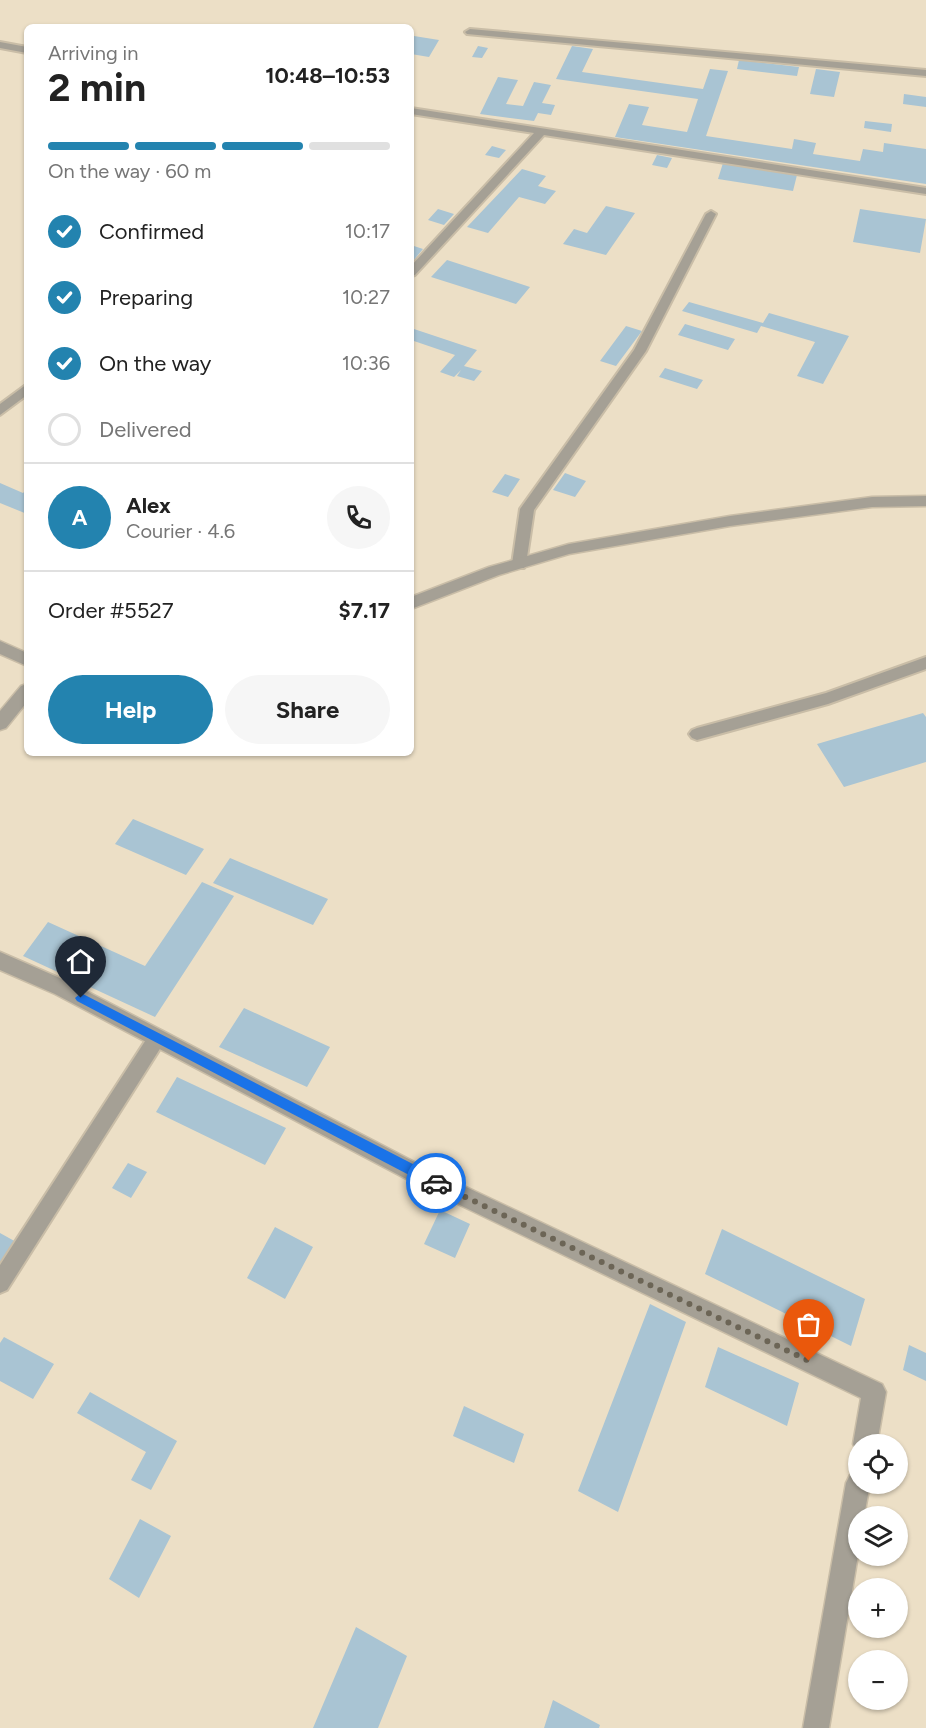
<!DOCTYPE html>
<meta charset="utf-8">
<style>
:root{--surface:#fff;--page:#f6f6f6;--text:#222;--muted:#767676;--line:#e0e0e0;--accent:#2383af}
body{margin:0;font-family:Figtree,sans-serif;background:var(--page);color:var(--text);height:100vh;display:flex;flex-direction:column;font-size:22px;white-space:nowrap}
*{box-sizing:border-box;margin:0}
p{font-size:20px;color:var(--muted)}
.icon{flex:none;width:33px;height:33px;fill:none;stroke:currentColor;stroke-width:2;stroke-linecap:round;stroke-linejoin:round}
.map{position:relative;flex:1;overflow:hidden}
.side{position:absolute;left:24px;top:24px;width:390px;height:732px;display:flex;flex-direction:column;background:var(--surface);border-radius:9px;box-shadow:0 2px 4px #0004}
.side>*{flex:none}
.fabs{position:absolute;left:848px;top:1434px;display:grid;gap:12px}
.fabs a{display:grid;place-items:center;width:60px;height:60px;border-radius:50%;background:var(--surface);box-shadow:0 2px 4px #0004;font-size:30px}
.pin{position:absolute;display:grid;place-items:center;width:51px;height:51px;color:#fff;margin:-62px -26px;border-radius:50% 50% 50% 0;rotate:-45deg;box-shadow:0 0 6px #0007}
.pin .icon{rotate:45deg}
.courier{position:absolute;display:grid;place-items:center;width:60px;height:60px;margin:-30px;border:4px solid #1a73e8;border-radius:50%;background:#fff;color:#222;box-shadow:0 2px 8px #0007}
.head em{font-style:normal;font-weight:700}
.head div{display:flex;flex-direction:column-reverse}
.head{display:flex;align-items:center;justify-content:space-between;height:102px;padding:0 24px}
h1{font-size:39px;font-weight:700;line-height:45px}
.bar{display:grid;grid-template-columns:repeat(4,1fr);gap:9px 6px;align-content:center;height:72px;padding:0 24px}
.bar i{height:8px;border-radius:4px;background:var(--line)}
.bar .on{background:var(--accent)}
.bar p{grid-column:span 4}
.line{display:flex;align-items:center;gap:15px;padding:0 24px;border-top:2px solid var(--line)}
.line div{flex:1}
.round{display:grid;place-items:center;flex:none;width:63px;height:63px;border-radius:32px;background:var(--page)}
ol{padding:0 24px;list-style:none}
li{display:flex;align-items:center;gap:18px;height:66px}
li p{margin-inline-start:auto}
li .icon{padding:6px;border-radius:50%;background:var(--accent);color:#fff;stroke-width:4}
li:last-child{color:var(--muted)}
li i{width:33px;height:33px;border:3px solid var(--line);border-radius:50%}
.primary-button{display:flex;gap:12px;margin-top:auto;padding:12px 24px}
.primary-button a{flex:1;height:69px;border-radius:36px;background:var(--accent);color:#fff;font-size:24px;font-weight:700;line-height:69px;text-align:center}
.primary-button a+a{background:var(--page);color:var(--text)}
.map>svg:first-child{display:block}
.building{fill:#a9c4d3}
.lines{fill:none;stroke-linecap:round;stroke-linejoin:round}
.service-casing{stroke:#c9bda7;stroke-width:4}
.minor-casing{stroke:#c9bda7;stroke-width:3}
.service{fill:#a5a095;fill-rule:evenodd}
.minor{fill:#a5a095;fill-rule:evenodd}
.route{fill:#1a73e8}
.done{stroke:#6c6556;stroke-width:6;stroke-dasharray:0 10.8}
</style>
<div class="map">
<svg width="926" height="1728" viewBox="0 0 926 1728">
<rect width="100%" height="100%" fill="#ecdfc6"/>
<path class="building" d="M414,36L439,40L429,57L411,54V41Z
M478,46L488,48L482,58L472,57Z
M572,46L593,49L582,72L703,89L710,69L728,71L706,136L792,149L794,139L816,143L813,154L860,161L863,149L883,152L884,143L926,149V184L615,137L629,104L649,107L642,125L687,132L698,99L556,79Z
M739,60L799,67L797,76L737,69Z
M816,69L840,72L834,97L810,94Z
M498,77L518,80L506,104L523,106L534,82L551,85L542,103L555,105L551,115L538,113L534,121L480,114Z
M904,94L926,97V107L903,104Z
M865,121L892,124L891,132L864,128Z
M492,146L506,150L499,158L485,155Z
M657,155L672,158L667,168L652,165Z
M723,163L797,175L793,191L718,179Z
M522,169L546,176L538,186L556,191L545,204L519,197L488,233L467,227Z
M606,206L635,213L606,255L563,244L574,229L587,233Z
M438,209L454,214L444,225L428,220Z
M860,209L926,219L920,253L853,242Z
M411,245L423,249L413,261L411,260Z
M447,260L530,287L516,304L431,277Z
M689,302L763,323L769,313L849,336L823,384L797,376L815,342L761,326L757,333L682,311Z
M685,324L735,339L728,350L678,335Z
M626,326L642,331L616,366L600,361Z
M411,328L477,350L464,366L482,371L474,381L457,376L461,370L454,377L440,372L455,355L411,340Z
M665,368L703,380L697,389L659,377Z
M565,473L586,481L575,497L553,490Z
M505,474L520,479L508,497L492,492Z
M0,483L23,493L27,489V514L0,503Z
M923,713L926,717V762L844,787L817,744Z
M133,819L204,849L186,875L115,844Z
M230,858L328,899L313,925L213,883Z
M202,882L234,896L155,1017L23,956L48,922L145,966Z
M244,1008L330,1047L307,1087L219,1047Z
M177,1077L286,1128L265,1165L156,1112Z
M128,1163L147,1172L131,1198L112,1188Z
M440,1210L470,1224L455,1258L424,1244Z
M275,1227L313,1247L285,1299L247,1278Z
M722,1229L865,1299L851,1346L705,1274Z
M0,1233L18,1243L0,1271Z
M650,1304L686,1322L618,1512L578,1491Z
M4,1337L54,1364L33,1399L0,1381V1343Z
M909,1345L926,1353V1381L903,1370Z
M718,1347L799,1383L787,1426L705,1387Z
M90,1392L177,1441L151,1490L131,1480L146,1452L77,1413Z
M464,1406L524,1434L514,1463L453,1436Z
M140,1519L171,1536L139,1598L109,1579Z
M356,1627L407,1656L378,1728H313Z
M553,1700L600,1725L599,1728H544Z"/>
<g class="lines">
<g class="service-casing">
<path id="service" d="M470,29L926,70V76L467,34L465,32Z
M0,42L27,47V53L0,48Z
M411,108L926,188V194L544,135L415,275L411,276V266L534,133L411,114Z
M711,211L716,214L646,351L534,510L526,564L524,568H514L512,564L520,509L634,350L706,214Z
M27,384V395L0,415V404Z
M926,657V669L828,704L697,740L692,738L689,734L692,730L697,728L826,693Z
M157,1030L163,1032L166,1038L163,1044L7,1290L0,1293V1265L151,1032Z"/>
</g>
<g class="minor-casing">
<path id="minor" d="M926,496V506L872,507L730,526L569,554L499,575L411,609V597L489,567L569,544L730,516L872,497Z
M0,641L27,653V666L0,654Z
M27,684V702L6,728L0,730V711L21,686Z
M0,952L69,982L426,1168L882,1384L886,1392L877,1444H858V1453L853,1444L861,1398L412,1182L55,994L0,970Z
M858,1471V1484H870L864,1516H858V1555L829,1728H803L846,1483L850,1475Z"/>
</g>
<use href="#service" class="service"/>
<use href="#minor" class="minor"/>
</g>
<path class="route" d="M81,993L440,1178V1187H432L77,1001L75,998Z"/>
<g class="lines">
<path class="done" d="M436,1183L809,1361"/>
</g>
</svg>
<div class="fabs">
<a><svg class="icon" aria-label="locate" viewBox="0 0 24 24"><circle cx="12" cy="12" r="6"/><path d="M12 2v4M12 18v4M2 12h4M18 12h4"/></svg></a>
<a><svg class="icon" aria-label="layers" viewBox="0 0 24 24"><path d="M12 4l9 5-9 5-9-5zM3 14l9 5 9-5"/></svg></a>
<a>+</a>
<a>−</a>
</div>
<div class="pin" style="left:809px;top:1361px;background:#ea580c"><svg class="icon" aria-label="bag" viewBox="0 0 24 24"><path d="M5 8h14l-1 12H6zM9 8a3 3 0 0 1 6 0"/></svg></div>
<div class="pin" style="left:81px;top:998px;background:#1f2937"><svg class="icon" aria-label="home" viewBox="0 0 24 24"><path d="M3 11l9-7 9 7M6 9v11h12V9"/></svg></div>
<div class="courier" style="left:436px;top:1183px"><svg class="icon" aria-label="car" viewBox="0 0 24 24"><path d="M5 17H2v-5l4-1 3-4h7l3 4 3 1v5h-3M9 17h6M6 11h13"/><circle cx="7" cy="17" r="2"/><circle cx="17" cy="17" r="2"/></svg></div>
<section class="side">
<div class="head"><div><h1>2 min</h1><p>Arriving in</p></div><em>10:48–10:53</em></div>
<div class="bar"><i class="on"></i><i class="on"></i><i class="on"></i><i></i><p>On the way · 60 m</p></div>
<ol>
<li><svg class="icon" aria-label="check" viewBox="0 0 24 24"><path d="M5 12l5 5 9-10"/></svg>Confirmed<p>10:17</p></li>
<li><svg class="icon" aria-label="check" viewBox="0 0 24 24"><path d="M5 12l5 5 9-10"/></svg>Preparing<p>10:27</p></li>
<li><svg class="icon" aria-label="check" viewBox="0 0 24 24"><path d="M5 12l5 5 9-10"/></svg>On the way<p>10:36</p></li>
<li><i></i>Delivered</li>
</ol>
<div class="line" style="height:108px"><b class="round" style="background:var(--accent);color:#fff">A</b><div><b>Alex</b><p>Courier · 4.6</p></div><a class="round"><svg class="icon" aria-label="phone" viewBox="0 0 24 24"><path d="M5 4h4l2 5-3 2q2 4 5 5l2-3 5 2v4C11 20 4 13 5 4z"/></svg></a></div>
<div class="line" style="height:78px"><div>Order #5527</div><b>$7.17</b></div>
<div class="primary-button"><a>Help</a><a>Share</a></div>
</section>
</div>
